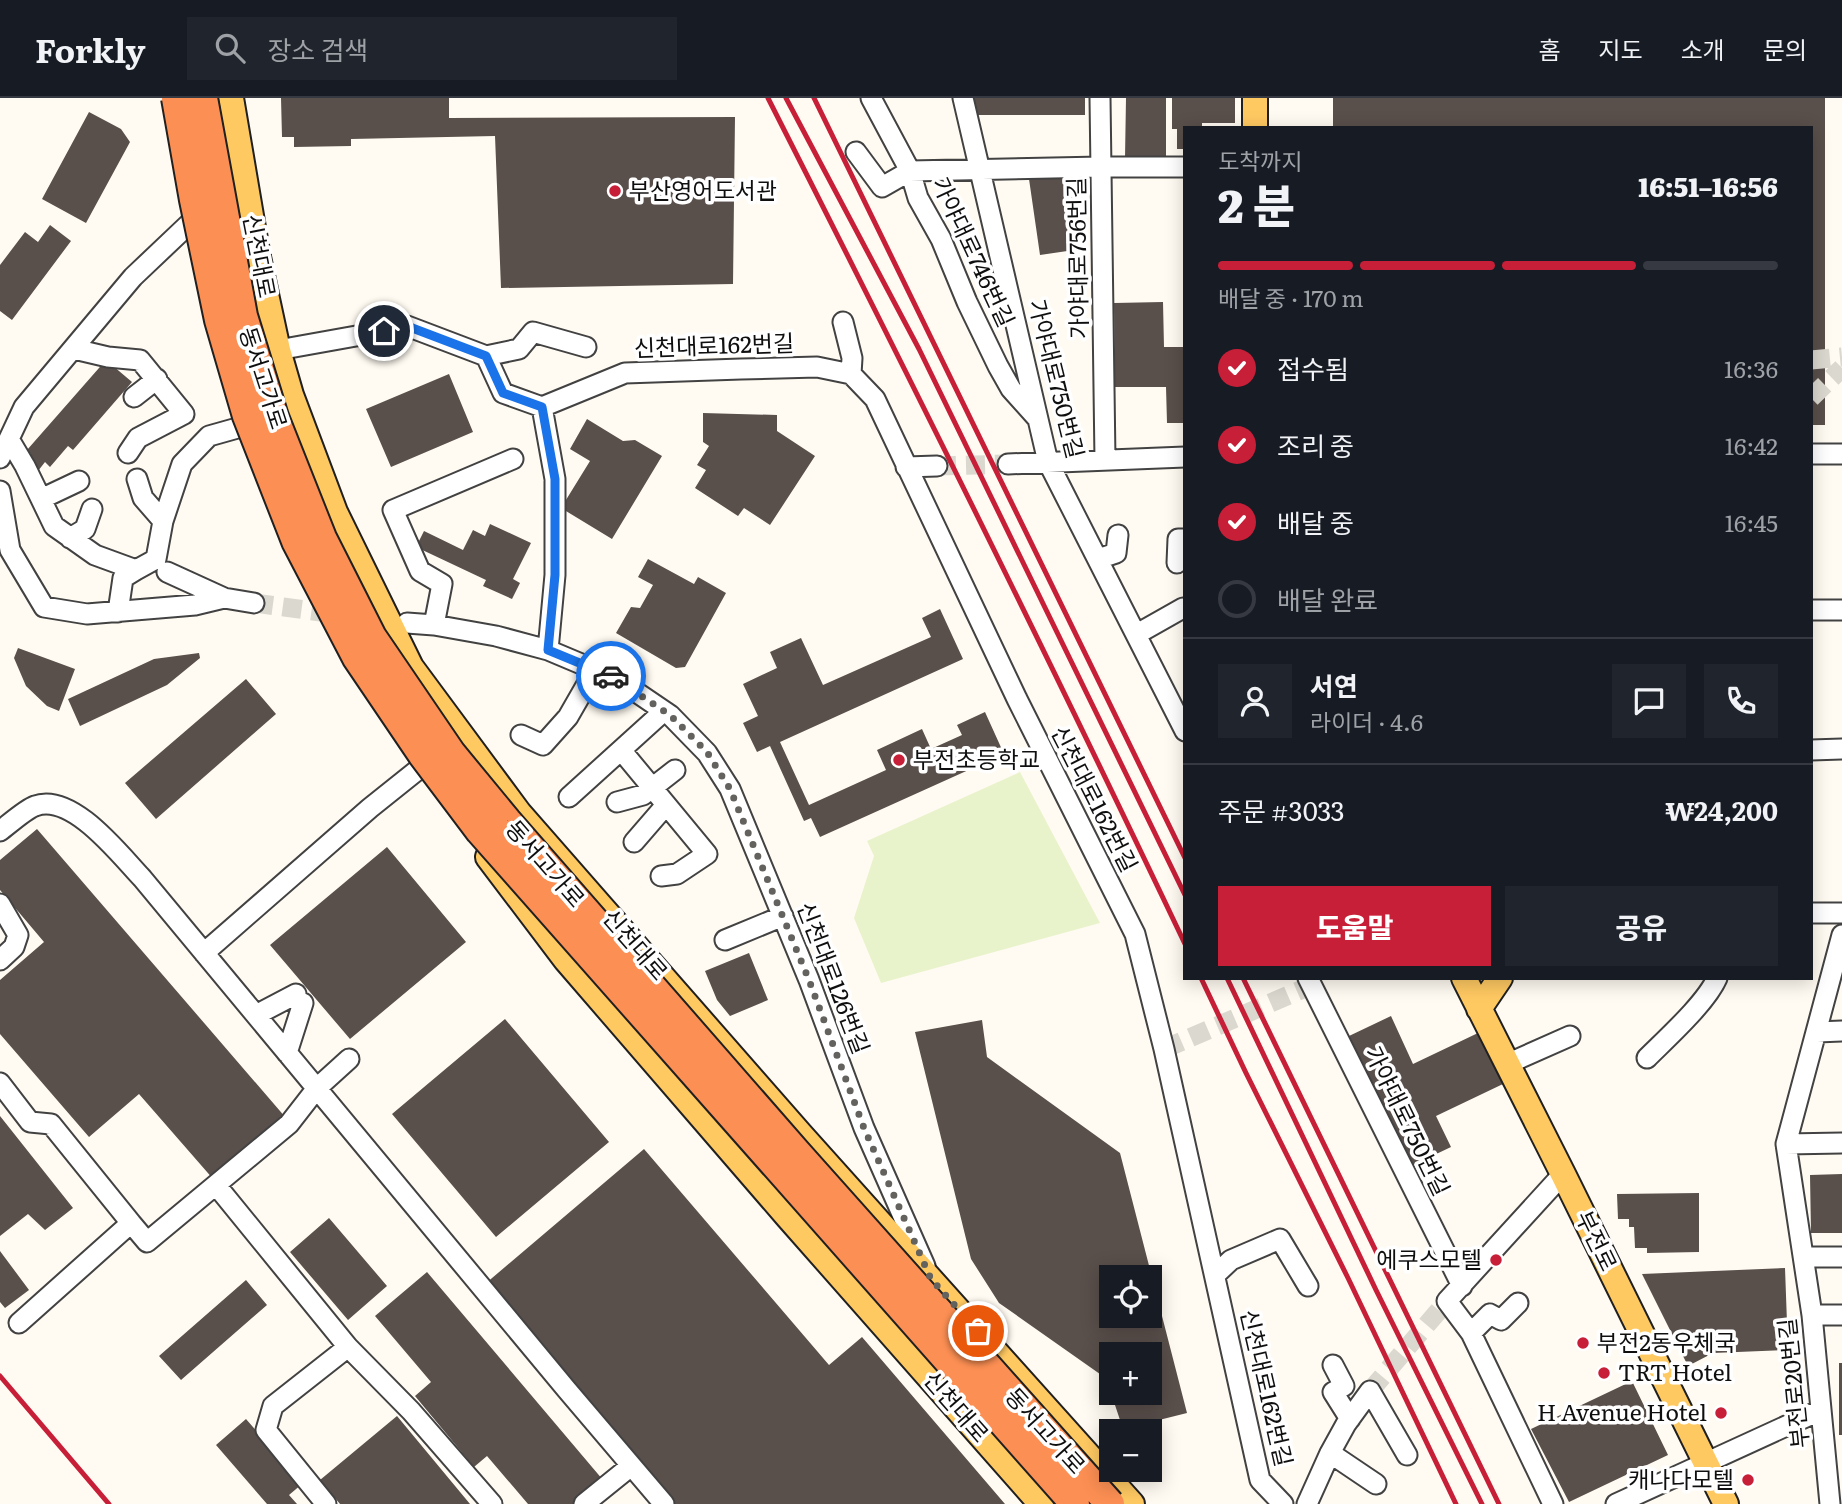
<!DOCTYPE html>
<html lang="ko">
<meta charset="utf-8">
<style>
:root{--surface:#171b24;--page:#20242c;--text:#f1f3f6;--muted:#9ea1a6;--line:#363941;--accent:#c81f38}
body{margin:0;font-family:Literata,"Noto Sans KR",serif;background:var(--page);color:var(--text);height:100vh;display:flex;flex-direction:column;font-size:26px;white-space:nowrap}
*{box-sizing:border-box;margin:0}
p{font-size:23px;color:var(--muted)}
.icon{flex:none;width:38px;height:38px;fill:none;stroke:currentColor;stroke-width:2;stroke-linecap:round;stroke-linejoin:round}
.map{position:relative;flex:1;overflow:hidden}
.side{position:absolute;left:1183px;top:28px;width:630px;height:854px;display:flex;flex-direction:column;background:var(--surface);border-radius:0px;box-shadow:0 4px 18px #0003}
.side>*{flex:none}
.controls{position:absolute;left:1099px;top:1167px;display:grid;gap:14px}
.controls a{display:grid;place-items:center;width:63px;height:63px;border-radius:0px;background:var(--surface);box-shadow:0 4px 18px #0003;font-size:35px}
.pin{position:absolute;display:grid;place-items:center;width:60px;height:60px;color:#fff;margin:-30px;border:4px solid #fff;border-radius:50%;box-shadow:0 2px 7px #0007}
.courier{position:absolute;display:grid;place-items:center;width:70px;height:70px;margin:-35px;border:5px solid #1a73e8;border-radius:50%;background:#fff;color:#222;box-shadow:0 2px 9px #0007}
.head em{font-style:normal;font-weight:800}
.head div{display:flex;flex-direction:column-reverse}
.head{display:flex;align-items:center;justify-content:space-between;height:119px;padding:0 35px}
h1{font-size:46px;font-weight:800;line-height:52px}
.bar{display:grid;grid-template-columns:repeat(4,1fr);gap:10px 7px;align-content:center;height:84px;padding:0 35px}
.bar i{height:9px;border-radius:5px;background:var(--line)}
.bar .active{background:var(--accent)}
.bar p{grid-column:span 4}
.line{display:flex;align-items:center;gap:18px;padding:0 35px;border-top:2px solid var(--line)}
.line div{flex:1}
.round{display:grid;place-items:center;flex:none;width:74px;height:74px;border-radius:0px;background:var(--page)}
ol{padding:0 35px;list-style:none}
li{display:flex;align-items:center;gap:21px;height:77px}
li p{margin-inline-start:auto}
li .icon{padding:7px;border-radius:50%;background:var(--accent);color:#fff;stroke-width:4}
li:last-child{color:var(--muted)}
li i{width:38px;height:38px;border:4px solid var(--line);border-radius:50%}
.button{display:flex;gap:14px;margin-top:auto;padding:14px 35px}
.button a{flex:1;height:80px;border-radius:0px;background:var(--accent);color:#fff;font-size:28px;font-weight:800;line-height:80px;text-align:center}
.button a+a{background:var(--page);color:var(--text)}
header{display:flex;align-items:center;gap:42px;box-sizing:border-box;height:98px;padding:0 35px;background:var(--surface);border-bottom:2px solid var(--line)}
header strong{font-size:33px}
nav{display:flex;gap:38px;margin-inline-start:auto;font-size:24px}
.search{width:490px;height:63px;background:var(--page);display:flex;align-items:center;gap:18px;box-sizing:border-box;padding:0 24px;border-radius:0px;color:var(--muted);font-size:26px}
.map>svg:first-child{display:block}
.pitch{fill:#e9f3cb}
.building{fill:#594f4b;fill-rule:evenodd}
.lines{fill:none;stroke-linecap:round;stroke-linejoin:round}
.minor-tunnel{stroke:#dbd8d0;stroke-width:19;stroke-dasharray:19 10;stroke-linecap:butt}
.minor-casing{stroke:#424242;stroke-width:23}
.major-casing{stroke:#202020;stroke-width:28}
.minor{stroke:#fff;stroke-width:19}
.major{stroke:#ffc962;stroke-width:24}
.rail{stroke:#c81f38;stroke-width:5}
.highway-bridge-casing{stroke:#202020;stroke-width:32;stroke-linecap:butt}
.highway-bridge{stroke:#fc8f53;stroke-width:28}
.done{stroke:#63625e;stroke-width:7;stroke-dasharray:0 12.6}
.route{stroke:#1a73e8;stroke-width:9}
.poi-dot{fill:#c81f38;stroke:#fff;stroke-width:2.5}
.labels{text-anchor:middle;stroke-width:7;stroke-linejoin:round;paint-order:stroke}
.poi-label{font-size:23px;fill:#0f0f0f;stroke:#fff;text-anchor:start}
.street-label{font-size:23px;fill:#0f0f0f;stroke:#fff}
</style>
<header>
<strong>Forkly</strong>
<div class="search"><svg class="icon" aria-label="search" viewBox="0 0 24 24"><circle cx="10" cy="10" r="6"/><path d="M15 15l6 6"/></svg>장소 검색</div>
<nav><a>홈</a><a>지도</a><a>소개</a><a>문의</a></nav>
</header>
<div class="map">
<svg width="1842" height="1406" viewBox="0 0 1842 1406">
<rect width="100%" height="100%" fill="#fffbf2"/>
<path class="pitch" d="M1020,674L1100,825L881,885L854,820L874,758L867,743Z"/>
<path class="building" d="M281,0H449V20L735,19L733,186L501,190L495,38L351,41V48L294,49V39H282Z
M974,0H1085V17H974Z
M1126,0H1166V60H1125Z
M1172,0H1235V25H1202V30H1185V51H1177V31H1172Z
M1333,0H1825V327H1811V30H1333Z
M89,14L121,31L130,44L86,125L42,101Z
M1069,75L1081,151L1040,157L1029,81Z
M50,127L71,143L12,222L0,213V167L25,134L38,144Z
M1163,204L1164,249H1185V325H1167L1166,289H1115L1114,205Z
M106,262L132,284L73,352L68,348L50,369L45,364L38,373L26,362L31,356L27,352Z
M449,276L473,334L391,369L366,311Z
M703,315L777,317V333L815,358L770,427L744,410L738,418L695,390L706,372L697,367L709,348L703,344Z
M587,321L623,343L635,342L662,358L612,441L561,410L590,363L570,351Z
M490,426L531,445L513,481L520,485L512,501L483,488L486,482L416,449L424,433L463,452L473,432L485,438Z
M648,461L694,486L698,479L726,495L685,569L676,570L616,535L631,509L640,510L653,487L638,479Z
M940,511L963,561L780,644L809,707L886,672L877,652L922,631L931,651L962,637L957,627L985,614L1004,656L820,739L811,720L804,723L770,648L757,654L743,625L758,618L743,586L777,570L770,554L801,540L823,587L931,539L922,520Z
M18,550L75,571L59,613L47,608L26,588L14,560Z
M199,555L200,560L167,587L80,628L68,601L154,561Z
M246,581L276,616L156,721L125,685Z
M37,731L286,1020L214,1082L139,996L89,1039L0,936V882L44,844L0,792V762Z
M387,749L466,844L350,941L270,847Z
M749,855L768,902L730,918L717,902L705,873Z
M1391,918L1413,966L1478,935L1503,986L1436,1018L1451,1049L1411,1068L1349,938Z
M505,921L609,1044L496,1139L392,1016Z
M982,922L987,959L1120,1055L1187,1315L1123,1331L1111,1295H1150V1256H1111V1293L1107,1281L999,1205L971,1161L915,934ZM1111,1180H1150V1218H1111Z
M0,1018L73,1110L45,1132L28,1116L0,1138Z
M644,1051L829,1267L862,1239L1005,1406H673L485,1186Z
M1842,1076V1135H1811L1810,1077Z
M1699,1095V1154L1647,1155V1150H1635L1634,1129H1629V1121H1618L1617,1096Z
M329,1120L387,1188L348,1222L290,1154Z
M0,1153L29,1192L5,1210L0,1204Z
M1785,1170L1788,1252L1713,1255L1688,1268L1642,1176Z
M427,1174L603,1382L574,1406H528L487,1358L474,1369L415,1298L431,1284L375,1218Z
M246,1182L267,1207L181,1282L159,1258Z
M1839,1265H1842V1337H1839Z
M1632,1283L1668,1357L1569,1404L1531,1331Z
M397,1318L470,1406H340L320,1382Z
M246,1321L302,1386L289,1397L297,1406H267L216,1347Z"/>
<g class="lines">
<path class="minor-tunnel" d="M1811,262L1842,259
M1811,300L1842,270
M937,368L1008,366
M254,505L343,517
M1164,951L1312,887
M1370,1293L1447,1203"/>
<g class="minor-casing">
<path id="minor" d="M871,0L910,73L918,100L941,141L967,204L998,268L1011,291L1037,320
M963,0L1048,364L1185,633
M1100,0L1105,362
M856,54L882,89L910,73L1101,69H1185
M843,224L852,260L851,276
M74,251L108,259L140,262L184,316L138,340L128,355
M278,252L384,233L395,229L407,228L486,258L503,295L542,309L555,381V477L548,552
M486,258L519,251L533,234L586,249
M134,299L157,281
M542,309L625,275L741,271L817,269L851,276L875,301L1017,601L1135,836L1164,951L1260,1382L1283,1406
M9,341L25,368L54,428L95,457L136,472L156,461L163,423L182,366L209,338L241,329
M1811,356H1842
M0,360L24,309L133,179L191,124
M1008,366L1185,359
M906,369L937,368
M137,381L143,400L163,423
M0,393L10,452L44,509L87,516L195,507L224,500L254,505
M41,401L79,383
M70,440L85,431L92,411
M1098,461L1116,455L1118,437
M1177,465L1178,441H1185
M167,474L224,500
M1811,512H1842
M118,514L123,480L136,472
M407,525L434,527L496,538L548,552L617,581L670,617L707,655L730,691L809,882L864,1030L925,1168
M434,527L442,486L420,473L393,412L513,361
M1137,536L1183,510
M521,637L543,647L568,619L595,572
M621,652L707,756L677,776L661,778
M1811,652L1842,651
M569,699L664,613
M617,704L643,697L675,672
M0,733C8,727 26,711 35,708C72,694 120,757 142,780L567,1292L664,1406
M634,744L666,707
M0,806L18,837L14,849L0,862
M1811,815H1842
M725,842L783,818
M204,855L370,710L420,670
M1308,880L1462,1188
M256,917L296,896
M1817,934L1842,933
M287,955L303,905
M1647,960C1667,940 1706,905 1717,880
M1507,966L1570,938
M0,985L30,1024L51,1026L131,1125L19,1225
M1786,1046L1842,1045
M216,1087L348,1249L411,1313L492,1406
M131,1125L147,1144L289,1026L317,990L349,961
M1804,1159H1842
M1215,1177L1231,1162L1280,1141L1308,1188
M1812,1217H1842
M1471,1235L1490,1216L1501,1222L1518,1205
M1333,1267L1344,1288L1333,1294L1350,1321
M1330,1355L1376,1386
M326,1406L266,1332L273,1308L348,1249
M584,1406L631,1368
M1307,1406L1330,1355L1346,1326L1370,1293L1407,1357
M1553,1406L1471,1235L1447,1203L1563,1076
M1616,1406L1821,1312
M1830,1406L1812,1217L1786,1046L1842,837"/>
</g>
<g class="major-casing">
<path id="major" d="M231,0L258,159L278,252L291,297L335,414L411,569L519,715L801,1037L1132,1406
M1255,0V30
M488,759L566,862L788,1119L1041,1406
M1464,880L1563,1076L1726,1406
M1479,911L1500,880"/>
</g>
<use href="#minor" class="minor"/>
<use href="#major" class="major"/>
<path class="rail" d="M768,0C910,280 1050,562 1185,846
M786,0L919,251L1185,797
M814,0L1185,760
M1201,880L1246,975L1348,1180L1456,1406
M1227,880L1376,1192L1482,1406
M1243,880L1499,1406
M0,1278L109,1406"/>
<g class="highway-bridge-casing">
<path id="highway-bridge" d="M176,0L194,102L219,222L247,318L296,443L357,560L422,656L480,733L1075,1406
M203,0L243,218L274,319L322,440L372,539L451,655L507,723L797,1055L1110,1406"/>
</g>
<use href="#highway-bridge" class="highway-bridge"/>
</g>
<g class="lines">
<path class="done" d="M611,578L670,617L707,654L730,691L809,882L864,1030L931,1181L978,1233"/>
<path class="route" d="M384,233L395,229L407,228L486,258L503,295L542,309L555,381V477L548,552L611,578"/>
</g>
<g class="poi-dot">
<circle cx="615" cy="93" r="7"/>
<circle cx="899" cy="662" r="7"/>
<circle cx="1496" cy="1162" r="7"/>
<circle cx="1583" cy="1245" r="7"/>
<circle cx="1604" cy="1275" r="7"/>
<circle cx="1721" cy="1315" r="7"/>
<circle cx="1748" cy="1382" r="7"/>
</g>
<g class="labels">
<g class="poi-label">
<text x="629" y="101">부산영어도서관</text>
<text x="913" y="670">부전초등학교</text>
<text x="1482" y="1170" text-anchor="end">에쿠스모텔</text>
<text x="1597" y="1253">부전2동우체국</text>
<text x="1618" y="1283">TRT Hotel</text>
<text x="1707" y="1323" text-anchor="end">H Avenue Hotel</text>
<text x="1734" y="1390" text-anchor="end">캐나다모텔</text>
</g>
<g class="street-label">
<text transform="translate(973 154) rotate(65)" y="8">가야대로746번길</text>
<text transform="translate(259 158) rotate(79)" y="8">신천대로</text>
<text transform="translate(1078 160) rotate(-91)" y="8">가야대로756번길</text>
<text transform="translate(714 248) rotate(-2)" y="8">신천대로162번길</text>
<text transform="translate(263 280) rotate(72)" y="8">동서고가로</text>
<text transform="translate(1056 281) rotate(76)" y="8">가야대로750번길</text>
<text transform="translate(1094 701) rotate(63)" y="8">신천대로162번길</text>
<text transform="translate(545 766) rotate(49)" y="8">동서고가로</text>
<text transform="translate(635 847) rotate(49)" y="8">신천대로</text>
<text transform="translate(833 880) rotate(69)" y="8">신천대로126번길</text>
<text transform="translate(1407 1023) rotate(64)" y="8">가야대로750번길</text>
<text transform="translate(1596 1143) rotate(64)" y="8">부전로</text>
<text transform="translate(1794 1285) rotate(-96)" y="8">부전로20번길</text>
<text transform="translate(1266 1290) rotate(77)" y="8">신천대로162번길</text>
<text transform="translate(956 1309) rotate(49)" y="8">신천대로</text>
<text transform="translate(1045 1333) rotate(48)" y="8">동서고가로</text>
</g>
</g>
</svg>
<div class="controls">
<a><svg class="icon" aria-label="locate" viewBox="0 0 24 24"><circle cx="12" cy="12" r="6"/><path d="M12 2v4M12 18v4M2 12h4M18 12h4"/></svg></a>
<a>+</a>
<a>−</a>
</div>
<div class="pin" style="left:978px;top:1233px;background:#ea580c"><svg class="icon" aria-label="bag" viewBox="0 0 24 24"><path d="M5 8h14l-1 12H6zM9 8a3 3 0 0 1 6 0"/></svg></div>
<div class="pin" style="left:384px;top:233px;background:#1f2937"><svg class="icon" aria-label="home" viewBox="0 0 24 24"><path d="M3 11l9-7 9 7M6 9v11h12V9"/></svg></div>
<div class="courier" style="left:611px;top:578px"><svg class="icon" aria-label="car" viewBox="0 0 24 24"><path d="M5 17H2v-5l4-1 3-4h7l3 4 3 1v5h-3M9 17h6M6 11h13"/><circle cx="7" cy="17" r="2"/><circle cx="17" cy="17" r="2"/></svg></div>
<section class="side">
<div class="head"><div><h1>2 분</h1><p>도착까지</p></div><em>16:51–16:56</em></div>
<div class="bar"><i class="active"></i><i class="active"></i><i class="active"></i><i></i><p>배달 중 · 170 m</p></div>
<ol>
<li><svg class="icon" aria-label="check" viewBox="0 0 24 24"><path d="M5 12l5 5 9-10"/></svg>접수됨<p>16:36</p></li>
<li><svg class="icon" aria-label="check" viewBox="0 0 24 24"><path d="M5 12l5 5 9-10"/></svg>조리 중<p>16:42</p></li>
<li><svg class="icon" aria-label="check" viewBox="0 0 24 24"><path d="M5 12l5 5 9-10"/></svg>배달 중<p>16:45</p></li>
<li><i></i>배달 완료</li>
</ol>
<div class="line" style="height:126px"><a class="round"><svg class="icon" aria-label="person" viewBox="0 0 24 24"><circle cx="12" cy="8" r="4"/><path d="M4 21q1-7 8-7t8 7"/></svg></a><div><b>서연</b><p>라이더 · 4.6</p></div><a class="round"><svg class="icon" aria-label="chat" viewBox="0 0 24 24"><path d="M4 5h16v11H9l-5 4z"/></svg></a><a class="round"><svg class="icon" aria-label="phone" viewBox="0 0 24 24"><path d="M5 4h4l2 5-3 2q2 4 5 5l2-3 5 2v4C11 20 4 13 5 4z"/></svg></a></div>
<div class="line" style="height:91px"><div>주문 #3033</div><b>₩24,200</b></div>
<div class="button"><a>도움말</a><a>공유</a></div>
</section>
</div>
